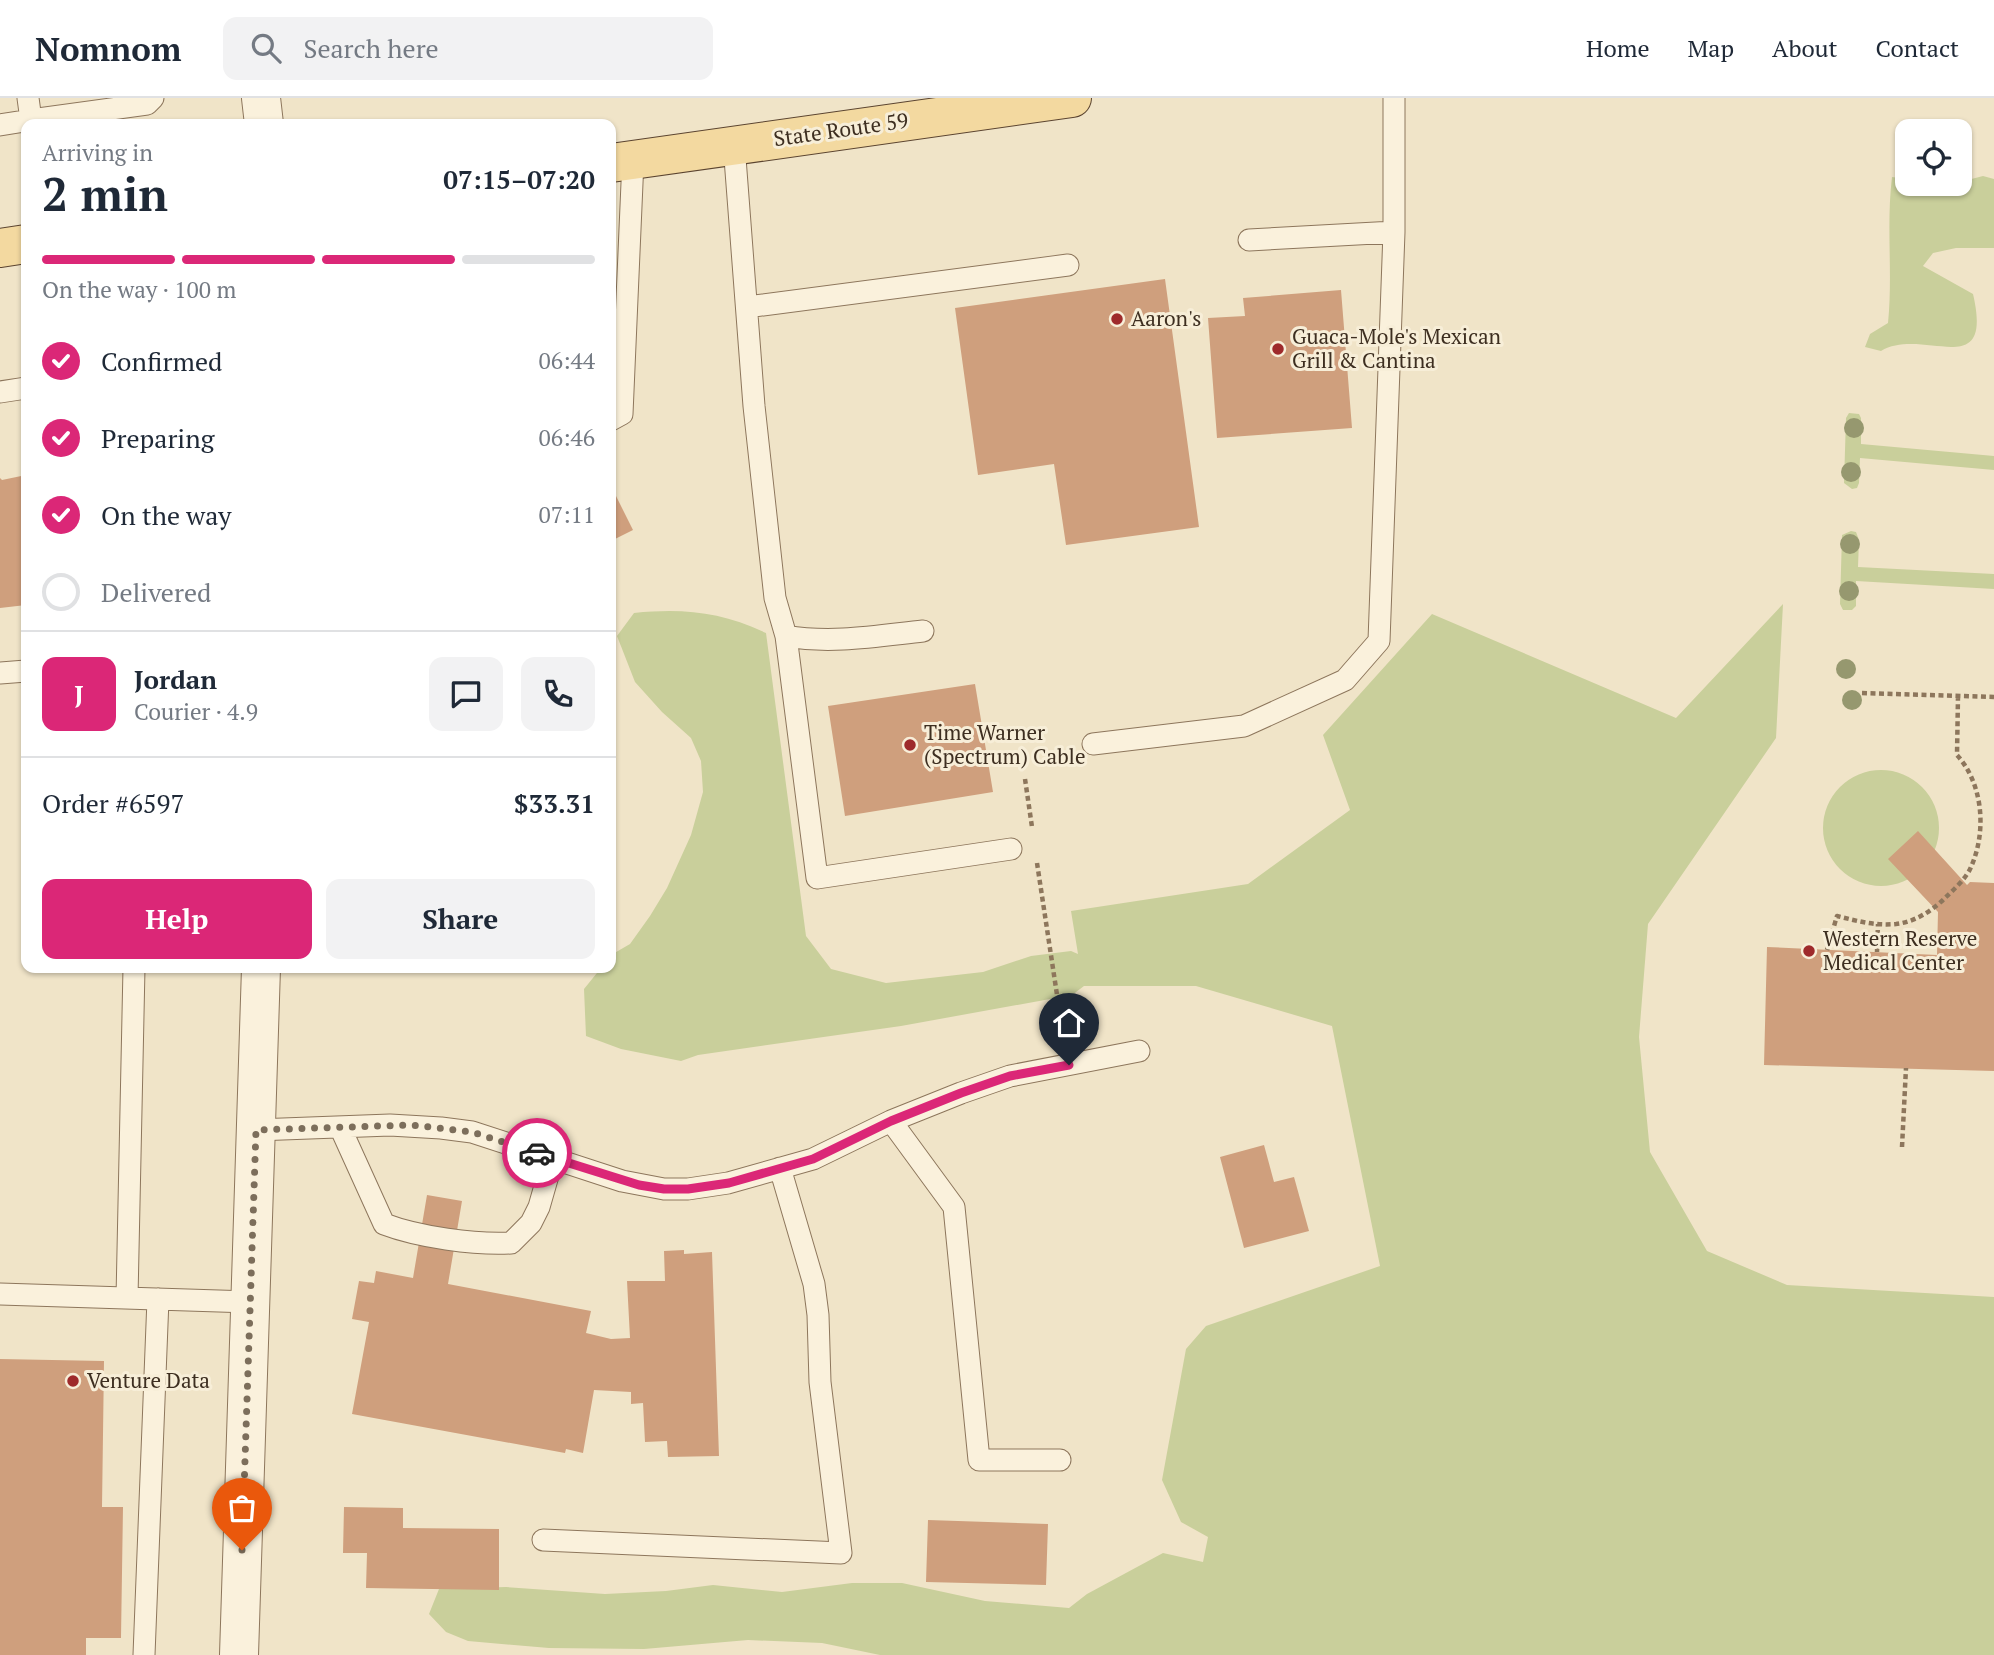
<!DOCTYPE html>
<meta charset="utf-8">
<style>
:root{--surface:#fff;--page:#f2f2f3;--text:#1f2937;--muted:#747a83;--line:#e0e1e3;--accent:#db2777}
body{margin:0;font-family:"PT Serif",serif;background:var(--page);color:var(--text);height:100vh;display:flex;flex-direction:column;font-size:26px;white-space:nowrap}
*{box-sizing:border-box;margin:0}
p{font-size:23px;color:var(--muted)}
.icon{flex:none;width:38px;height:38px;fill:none;stroke:currentColor;stroke-width:2;stroke-linecap:round;stroke-linejoin:round}
.map{position:relative;flex:1;overflow:hidden}
.panel{position:absolute;left:21px;top:21px;width:595px;height:854px;display:flex;flex-direction:column;background:var(--surface);border-radius:14px;box-shadow:0 2px 5px #0004}
.panel>*{flex:none}
.tools{position:absolute;left:1895px;top:21px;display:grid;gap:14px}
.tools a{display:grid;place-items:center;width:77px;height:77px;border-radius:14px;background:var(--surface);box-shadow:0 2px 5px #0004;font-size:35px}
.pin{position:absolute;display:grid;place-items:center;width:60px;height:60px;color:#fff;margin:-72px -30px;border-radius:50% 50% 50% 0;rotate:-45deg;box-shadow:0 0 7px #0007}
.pin .icon{rotate:45deg}
.courier{position:absolute;display:grid;place-items:center;width:70px;height:70px;margin:-35px;border:5px solid #db2777;border-radius:50%;background:#fff;color:#222;box-shadow:0 2px 9px #0007}
.headline em{font-style:normal;font-weight:700}
.headline div{display:flex;flex-direction:column-reverse}
.headline{display:flex;align-items:center;justify-content:space-between;height:119px;padding:0 21px}
h1{font-size:46px;font-weight:700;line-height:52px}
.bar{display:grid;grid-template-columns:repeat(4,1fr);gap:10px 7px;align-content:center;height:84px;padding:0 21px}
.bar i{height:9px;border-radius:5px;background:var(--line)}
.bar .on{background:var(--accent)}
.bar p{grid-column:span 4}
.line{display:flex;align-items:center;gap:18px;padding:0 21px;border-top:2px solid var(--line)}
.line div{flex:1}
.round{display:grid;place-items:center;flex:none;width:74px;height:74px;border-radius:14px;background:var(--page)}
ol{padding:0 21px;list-style:none}
li{display:flex;align-items:center;gap:21px;height:77px}
li p{margin-inline-start:auto}
li .icon{padding:7px;border-radius:50%;background:var(--accent);color:#fff;stroke-width:4}
li:last-child{color:var(--muted)}
li i{width:38px;height:38px;border:4px solid var(--line);border-radius:50%}
.button{display:flex;gap:14px;margin-top:auto;padding:14px 21px}
.button a{flex:1;height:80px;border-radius:14px;background:var(--accent);color:#fff;font-size:28px;font-weight:700;line-height:80px;text-align:center}
.button a+a{background:var(--page);color:var(--text)}
header{display:flex;align-items:center;gap:42px;box-sizing:border-box;height:98px;padding:0 35px;background:var(--surface);border-bottom:2px solid var(--line)}
header strong{font-size:33px}
nav{display:flex;gap:38px;margin-inline-start:auto;font-size:24px}
.search{width:490px;height:63px;background:var(--page);display:flex;align-items:center;gap:18px;box-sizing:border-box;padding:0 24px;border-radius:14px;color:var(--muted);font-size:26px}
.map>svg:first-child{display:block}
.green{fill:#c9cf9b}
.building{fill:#cf9f7d}
.lines{fill:none;stroke-linecap:round;stroke-linejoin:round}
.service-casing{stroke:#8d765c;stroke-width:23}
.minor-casing{stroke:#8d765c;stroke-width:40}
.tertiary-casing{stroke:#8d765c;stroke-width:40}
.primary-casing{stroke:#5b4430;stroke-width:40}
.path{stroke:#8d765c;stroke-width:4.5;stroke-dasharray:5 3.5;stroke-linecap:butt}
.service{stroke:#faf1dc;stroke-width:21}
.minor{stroke:#faf1dc;stroke-width:38}
.tertiary{stroke:#faf1dc;stroke-width:38}
.primary{stroke:#f3d9a0;stroke-width:38}
.tree{fill:#96986f}
.done{stroke:#7c6e5b;stroke-width:7;stroke-dasharray:0 12.6}
.route{stroke:#db2777;stroke-width:9}
.poi-dot{fill:#9e2a2b;stroke:#f7eed8;stroke-width:2.5}
.labels{text-anchor:middle;stroke-width:6;stroke-linejoin:round;paint-order:stroke}
.street-label{font-size:21px;fill:#3d2e20;stroke:#f7eed8}
.poi-label{font-size:21px;fill:#3d2e20;stroke:#f7eed8;text-anchor:start}
</style>
<header>
<strong>Nomnom</strong>
<div class="search"><svg class="icon" aria-label="search" viewBox="0 0 24 24"><circle cx="10" cy="10" r="6"/><path d="M15 15l6 6"/></svg>Search here</div>
<nav><a>Home</a><a>Map</a><a>About</a><a>Contact</a></nav>
</header>
<div class="map">
<svg width="1994" height="1557" viewBox="0 0 1994 1557">
<rect width="100%" height="100%" fill="#f0e4c8"/>
<path class="green" d="M1983,78L1994,81V150H1956L1933,155L1923,168L1973,196C1994,286 1923,228 1881,253L1865,249L1870,236L1888,225C1893,176 1886,128 1892,79L1907,81L1908,86H1960V84Z
M1849,315L1859,316L1861,320V346L1994,358V372L1860,360L1859,385L1857,390L1852,391L1844,385L1846,320Z
M1851,433L1856,434L1859,442L1858,469L1994,476V491L1856,483V508L1852,512H1843L1840,506L1842,437Z
M1783,506L1776,640L1648,826L1639,939L1650,1054L1707,1153L1787,1187L1994,1199V1557H880L822,1545L748,1542L644,1551L549,1550L468,1543L446,1534L429,1516L439,1491L506,1489L605,1496L666,1493L713,1487L782,1494L852,1485H902L985,1503L1069,1510L1087,1496L1163,1455L1203,1464L1208,1439L1181,1424L1162,1382L1186,1251L1206,1228L1380,1168L1332,928L1196,888H1084L1072,897L901,928L698,957L681,963L621,951L586,938L584,891L601,870H611V857L630,846L650,818L667,790L691,737L703,694L701,663L691,640L662,614L635,584L617,538L634,515C684,510 721,514 766,535L806,838L831,871L886,885L983,874L1031,858L1071,853L1078,856L1071,813L1248,786L1350,712L1323,637L1432,516L1676,620Z
M1823 730a58 58 0 1 1 116 0a58 58 0 1 1-116 0Z"/>
<path class="building" d="M1165,181L1199,429L1066,447L1054,366L978,377L955,210Z
M1341,192L1352,330L1217,340L1208,220L1245,218L1243,200Z
M26,377V507L0,510V380L2,382Z
M611,388L633,432L611,443Z
M975,586L993,694L845,718L828,608Z
M1918,733L1967,787L1970,784L1994,785V973L1764,967L1767,849L1937,857L1938,814L1888,761Z
M1264,1047L1274,1084L1294,1079L1309,1133L1244,1150L1220,1059Z
M427,1097L462,1103L448,1186L591,1213L586,1235L611,1241L630,1240L627,1183H665L664,1153L684,1152V1156L712,1154L719,1358L668,1359L667,1343L645,1344L643,1305L631,1306V1294L594,1292L583,1355L566,1351L565,1355L352,1316L369,1224L352,1221L359,1183L374,1185L376,1173L413,1180Z
M0,1261L104,1263L102,1409H123L121,1540H86V1557H0Z
M344,1409L403,1410V1430L499,1431V1492L366,1490L367,1455H343Z
M928,1422L1048,1426L1046,1487L926,1484Z"/>
<g class="lines">
<g class="service-casing">
<path id="service" d="M28,0L31,22L147,6L153,0
M0,27L31,22
M734,47L754,308L775,500L786,538C831,546 877,538 923,533
M1249,142L1394,134
M747,209L1068,167
M0,294L26,290
M611,322L622,316L633,62
M786,538L817,780L1011,751
M0,575L26,573
M1093,646L1244,628L1345,582L1379,543L1394,134V0
M891,1023L954,1109L979,1362H1060
M340,1029L384,1126C418,1139 475,1147 511,1145L531,1125L539,1109L553,1060
M256,1032L390,1027L441,1030L472,1034L622,1083L664,1091H688L728,1085L813,1061L891,1023L961,995L1010,978L1139,953
M0,1196L250,1204
M127,1200L134,870
M543,1442L841,1455L820,1284L818,1217L814,1186L780,1070
M144,1557L158,1201"/>
</g>
<g class="minor-casing">
<path id="minor" d="M261,0L264,26"/>
</g>
<g class="tertiary-casing">
<path id="tertiary" d="M239,1557L261,870"/>
</g>
<g class="primary-casing">
<path id="primary" d="M611,65L1072,0
M0,150L26,146"/>
</g>
<path class="path" d="M1862,595L1994,599
M1025,681L1032,729
M1037,765L1059,910
M1827,852L1837,818C1857,823 1875,828 1896,826C1914,824 1930,814 1943,802C1953,792 1966,781 1971,769C1987,733 1983,686 1957,657L1958,598
M1877,854L1878,826
M1902,1049L1906,970"/>
<use href="#service" class="service"/>
<use href="#minor" class="minor"/>
<use href="#tertiary" class="tertiary"/>
<use href="#primary" class="primary"/>
</g>
<g class="tree">
<circle cx="1854" cy="330" r="10"/>
<circle cx="1851" cy="374" r="10"/>
<circle cx="1850" cy="446" r="10"/>
<circle cx="1849" cy="493" r="10"/>
<circle cx="1846" cy="571" r="10"/>
<circle cx="1852" cy="602" r="10"/>
</g>
<g class="lines">
<path class="done" d="M242,1452L256,1032L412,1027L472,1034L537,1055"/>
<path class="route" d="M537,1055L639,1087L664,1091H688L729,1085L813,1061L891,1023L961,995L1010,978L1069,967"/>
</g>
<g class="poi-dot">
<circle cx="1117" cy="221" r="7"/>
<circle cx="1278" cy="251" r="7"/>
<circle cx="910" cy="647" r="7"/>
<circle cx="1809" cy="853" r="7"/>
<circle cx="73" cy="1283" r="7"/>
</g>
<g class="labels">
<g class="street-label">
<text transform="translate(841 32) rotate(-8)" y="7">State Route 59</text>
</g>
<g class="poi-label">
<text x="1131" y="228">Aaron's</text>
<text x="1292" y="246">Guaca-Mole's Mexican<tspan x="1292" dy="24">Grill &amp; Cantina</tspan></text>
<text x="924" y="642">Time Warner<tspan x="924" dy="24">(Spectrum) Cable</tspan></text>
<text x="1823" y="848">Western Reserve<tspan x="1823" dy="24">Medical Center</tspan></text>
<text x="87" y="1290">Venture Data</text>
</g>
</g>
</svg>
<div class="tools">
<a><svg class="icon" aria-label="locate" viewBox="0 0 24 24"><circle cx="12" cy="12" r="6"/><path d="M12 2v4M12 18v4M2 12h4M18 12h4"/></svg></a>
</div>
<div class="pin" style="left:242px;top:1452px;background:#ea580c"><svg class="icon" aria-label="bag" viewBox="0 0 24 24"><path d="M5 8h14l-1 12H6zM9 8a3 3 0 0 1 6 0"/></svg></div>
<div class="pin" style="left:1069px;top:967px;background:#1f2937"><svg class="icon" aria-label="home" viewBox="0 0 24 24"><path d="M3 11l9-7 9 7M6 9v11h12V9"/></svg></div>
<div class="courier" style="left:537px;top:1055px"><svg class="icon" aria-label="car" viewBox="0 0 24 24"><path d="M5 17H2v-5l4-1 3-4h7l3 4 3 1v5h-3M9 17h6M6 11h13"/><circle cx="7" cy="17" r="2"/><circle cx="17" cy="17" r="2"/></svg></div>
<section class="panel">
<div class="headline"><div><h1>2 min</h1><p>Arriving in</p></div><em>07:15–07:20</em></div>
<div class="bar"><i class="on"></i><i class="on"></i><i class="on"></i><i></i><p>On the way · 100 m</p></div>
<ol>
<li><svg class="icon" aria-label="check" viewBox="0 0 24 24"><path d="M5 12l5 5 9-10"/></svg>Confirmed<p>06:44</p></li>
<li><svg class="icon" aria-label="check" viewBox="0 0 24 24"><path d="M5 12l5 5 9-10"/></svg>Preparing<p>06:46</p></li>
<li><svg class="icon" aria-label="check" viewBox="0 0 24 24"><path d="M5 12l5 5 9-10"/></svg>On the way<p>07:11</p></li>
<li><i></i>Delivered</li>
</ol>
<div class="line" style="height:126px"><b class="round" style="background:var(--accent);color:#fff">J</b><div><b>Jordan</b><p>Courier · 4.9</p></div><a class="round"><svg class="icon" aria-label="chat" viewBox="0 0 24 24"><path d="M4 5h16v11H9l-5 4z"/></svg></a><a class="round"><svg class="icon" aria-label="phone" viewBox="0 0 24 24"><path d="M5 4h4l2 5-3 2q2 4 5 5l2-3 5 2v4C11 20 4 13 5 4z"/></svg></a></div>
<div class="line" style="height:91px"><div>Order #6597</div><b>$33.31</b></div>
<div class="button"><a>Help</a><a>Share</a></div>
</section>
</div>
